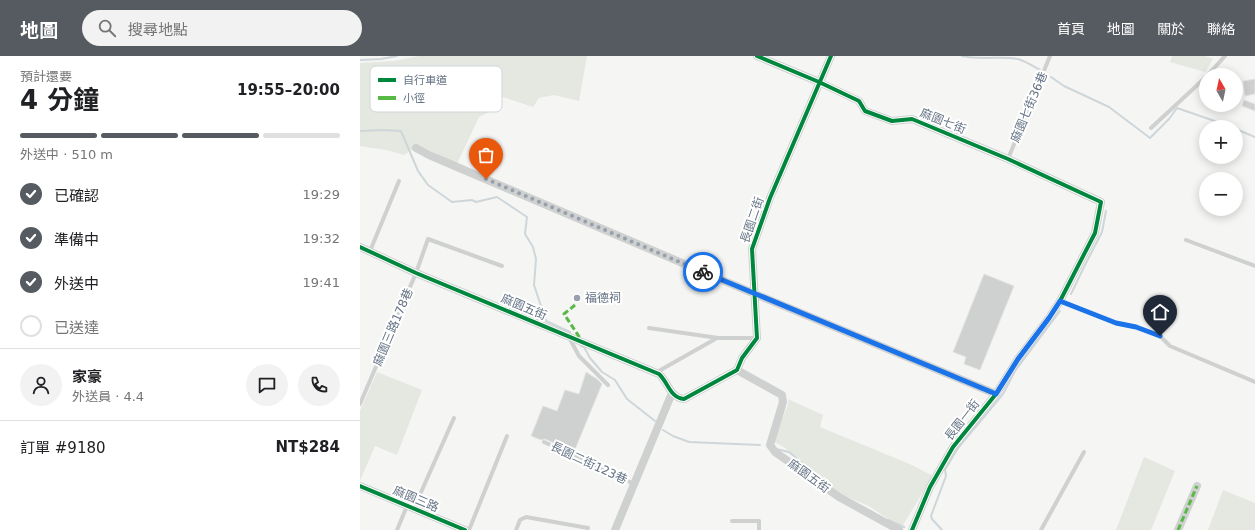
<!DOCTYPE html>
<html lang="zh-TW">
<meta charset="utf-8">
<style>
:root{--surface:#fff;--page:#f2f2f2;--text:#202124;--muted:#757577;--line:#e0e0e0;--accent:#565a61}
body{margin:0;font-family:"DejaVu Sans","Noto Sans TC",sans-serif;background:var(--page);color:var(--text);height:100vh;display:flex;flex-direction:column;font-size:15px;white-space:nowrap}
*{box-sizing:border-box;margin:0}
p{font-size:13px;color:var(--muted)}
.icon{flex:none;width:22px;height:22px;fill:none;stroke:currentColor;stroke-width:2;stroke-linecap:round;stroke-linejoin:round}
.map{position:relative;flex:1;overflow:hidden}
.drawer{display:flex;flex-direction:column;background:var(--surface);width:360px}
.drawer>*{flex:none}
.needle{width:26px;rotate:351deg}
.buttons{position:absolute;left:839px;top:12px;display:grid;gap:8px}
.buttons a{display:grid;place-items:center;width:44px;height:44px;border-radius:50%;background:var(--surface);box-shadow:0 2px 10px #0003;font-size:20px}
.pin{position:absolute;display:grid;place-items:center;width:34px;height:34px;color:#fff;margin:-41px -17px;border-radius:50% 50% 50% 0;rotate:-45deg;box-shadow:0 0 4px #0007}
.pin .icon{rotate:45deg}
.courier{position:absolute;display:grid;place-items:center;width:40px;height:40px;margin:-20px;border:3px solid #1a73e8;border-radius:50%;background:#fff;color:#222;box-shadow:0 1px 5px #0007}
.overview em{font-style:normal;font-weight:700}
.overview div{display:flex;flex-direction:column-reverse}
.overview{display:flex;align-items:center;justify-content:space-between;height:68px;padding:0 20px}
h1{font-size:26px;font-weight:700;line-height:30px}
.bar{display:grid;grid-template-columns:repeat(4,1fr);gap:6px 4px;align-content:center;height:48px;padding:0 20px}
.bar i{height:5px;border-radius:3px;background:var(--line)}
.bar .current{background:var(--accent)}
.bar p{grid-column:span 4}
.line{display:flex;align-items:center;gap:10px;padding:0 20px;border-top:1px solid var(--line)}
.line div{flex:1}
.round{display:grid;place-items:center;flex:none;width:42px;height:42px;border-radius:21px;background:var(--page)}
ol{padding:0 20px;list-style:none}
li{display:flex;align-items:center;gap:12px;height:44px}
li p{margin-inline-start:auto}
li .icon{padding:4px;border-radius:50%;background:var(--accent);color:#fff;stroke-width:4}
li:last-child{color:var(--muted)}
li i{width:22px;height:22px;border:2px solid var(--line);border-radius:50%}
header{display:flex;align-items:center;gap:24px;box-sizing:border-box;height:56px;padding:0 20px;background:var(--accent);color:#fff}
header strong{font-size:19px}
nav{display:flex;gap:22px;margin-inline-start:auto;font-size:14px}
.search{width:280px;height:36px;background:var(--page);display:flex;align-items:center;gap:10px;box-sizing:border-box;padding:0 14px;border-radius:22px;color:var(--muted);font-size:15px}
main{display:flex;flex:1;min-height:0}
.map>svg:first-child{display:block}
.green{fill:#e4e8e1}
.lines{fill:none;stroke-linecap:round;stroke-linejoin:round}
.stream{stroke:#ced6d9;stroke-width:2}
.building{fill:#cfd0d0;stroke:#e4e4e3}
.service{stroke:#cfd0d0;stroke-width:4}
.minor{stroke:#cfd0d0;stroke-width:8}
.quiet{stroke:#58b947;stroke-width:3;stroke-dasharray:6 3;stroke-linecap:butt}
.cycleway-casing{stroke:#fff;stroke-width:6}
.cycleway{stroke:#00873e;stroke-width:4}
.done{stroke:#97a0ac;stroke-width:4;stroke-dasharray:0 7.2}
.route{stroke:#1a73e8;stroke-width:5}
.poi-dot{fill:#97a0ac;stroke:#fff;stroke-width:1.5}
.labels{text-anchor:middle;stroke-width:4;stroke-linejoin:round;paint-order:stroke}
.street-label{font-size:12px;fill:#647385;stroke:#fff}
.poi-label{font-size:12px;fill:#647385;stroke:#fff;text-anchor:start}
.key{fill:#fff;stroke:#d0d5da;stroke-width:1}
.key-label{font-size:11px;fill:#647385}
</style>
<header>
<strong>地圖</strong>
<div class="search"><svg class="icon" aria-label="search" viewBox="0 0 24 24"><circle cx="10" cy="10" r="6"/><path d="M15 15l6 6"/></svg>搜尋地點</div>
<nav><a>首頁</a><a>地圖</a><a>關於</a><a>聯絡</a></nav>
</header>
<main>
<section class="drawer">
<div class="overview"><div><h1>4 分鐘</h1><p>預計還要</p></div><em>19:55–20:00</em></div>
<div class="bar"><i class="current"></i><i class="current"></i><i class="current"></i><i></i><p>外送中 · 510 m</p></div>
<ol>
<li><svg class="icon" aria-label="check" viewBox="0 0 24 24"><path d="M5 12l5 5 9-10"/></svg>已確認<p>19:29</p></li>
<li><svg class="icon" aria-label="check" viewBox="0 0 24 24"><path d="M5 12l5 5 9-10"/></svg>準備中<p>19:32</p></li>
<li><svg class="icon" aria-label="check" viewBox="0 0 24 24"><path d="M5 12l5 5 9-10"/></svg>外送中<p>19:41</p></li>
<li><i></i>已送達</li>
</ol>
<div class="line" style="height:72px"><a class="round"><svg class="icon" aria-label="person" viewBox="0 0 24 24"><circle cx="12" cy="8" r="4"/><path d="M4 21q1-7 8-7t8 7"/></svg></a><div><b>家豪</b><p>外送員 · 4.4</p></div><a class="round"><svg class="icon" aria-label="chat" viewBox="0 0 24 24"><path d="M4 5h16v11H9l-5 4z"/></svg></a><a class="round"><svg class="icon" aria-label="phone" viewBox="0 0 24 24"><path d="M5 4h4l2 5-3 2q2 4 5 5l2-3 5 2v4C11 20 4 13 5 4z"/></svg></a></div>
<div class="line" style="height:52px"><div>訂單 #9180</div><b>NT$284</b></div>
</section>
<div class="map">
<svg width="895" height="474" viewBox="0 0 895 474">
<rect width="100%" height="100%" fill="#f5f5f3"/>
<path class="green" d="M59,0H227L219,45L194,39L179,42L173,51L137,39L131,55L119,61L97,108L59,89L44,99L26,94L0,90V7L34,5Z
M812,0H845L853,3L845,16L810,6Z
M17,316L62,334L37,399L15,390L0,425V355Z
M428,343L463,359L460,371L552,409L573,420L543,469L540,471L509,450L478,437L424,391L412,385L428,349Z
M784,401L815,415L791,474H756Z
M863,434L895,447V474H848Z"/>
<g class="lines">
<path class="stream" d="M602,0C619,4 643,0 658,3C665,5 673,10 680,14
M0,4L21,3L37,0
M691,21L704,30L749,51L790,82L809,63L817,52L872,71
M876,73L895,81
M0,75L23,74L41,75L58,115L68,129L92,146L112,144L116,146L137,141L167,161L165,178L173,191L176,203L174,229L186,265L210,276
M711,238L726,207L742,176L746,155
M221,290L224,291L230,302L242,316L255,324L267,343L295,365
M303,374L313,380L329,386L400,389
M416,393L429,396L465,426
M586,412L598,392L643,338L655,315L700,255
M528,464L544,471
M582,474L572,463L571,460L586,420L585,413"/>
</g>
<path class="building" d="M895,23V38L885,40L883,25Z
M884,44L895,48V55L882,50Z
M624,218L654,230L620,314L604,308L606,301L593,296Z
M226,316L237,323L242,328L214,396L185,383L181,384L171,380L183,350L197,355L205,334L219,338Z"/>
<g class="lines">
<path class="service" d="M848,19L865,0
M791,72L846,21
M648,103L690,0
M826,184L895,210
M10,195L39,125
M700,245L756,267L776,271L800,280L810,290L895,326
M289,272L358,282H397
M210,283L219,300L248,329
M297,316L357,282
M0,348L56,217L68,183L142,210
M184,386L274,428
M54,452L94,362
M372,465H399V474
M37,474L47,450
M109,474L147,380
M156,474L160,464L166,461L228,472
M681,474L724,396"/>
<path class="minor" d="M397,0L459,26L499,45L505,55L532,65L552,63L648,103L741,146L735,177L700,245L689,262L658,303L636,338L593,391L570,431L552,474
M56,92L69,99L395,238L636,338
M0,191L56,217L299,318C308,326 310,342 324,343L377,314L382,302L397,282L392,193L410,142L471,0
M377,314L422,339L423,346L410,389L415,396L479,441L539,474
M0,430L105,474
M255,474L312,337
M818,474L837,430"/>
<path class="quiet" d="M215,249L204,258L222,285
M818,474L837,430"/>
<g class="cycleway-casing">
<path id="cycleway" d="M397,0L459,26L499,45L505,55L532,65L552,63L648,103L741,146L735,177L700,245L689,262L658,303L636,338L593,391L570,431L552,474
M0,191L56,217L299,318C308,326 310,342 324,343L377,314L382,302L397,282L392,193L410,142L471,0
M0,430L105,474"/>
</g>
<use href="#cycleway" class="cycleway"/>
</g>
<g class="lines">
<path class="done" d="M126,123L343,216"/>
<path class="route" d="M343,216L636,338L658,303L689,262L700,245L756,267L776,271L800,280"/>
</g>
<circle class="poi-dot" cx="217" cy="242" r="4"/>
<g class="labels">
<g class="street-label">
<text transform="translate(669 51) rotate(-67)" y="4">麻園七街36巷</text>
<text transform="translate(583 65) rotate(22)" y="4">麻園七街</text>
<text transform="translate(392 164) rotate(-71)" y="4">長園二街</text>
<text transform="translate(164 251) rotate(23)" y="4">麻園五街</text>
<text transform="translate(33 271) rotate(-67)" y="4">麻園三路178巷</text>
<text transform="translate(602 364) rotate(-52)" y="4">長園一街</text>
<text transform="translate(229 407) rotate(25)" y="4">長園二街123巷</text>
<text transform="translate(449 420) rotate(36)" y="4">麻園五街</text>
<text transform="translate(56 443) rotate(23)" y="4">麻園三路</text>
</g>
<g class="poi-label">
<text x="225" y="246">福德祠</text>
</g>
</g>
<rect x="10" y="10" width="132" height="46" rx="6" class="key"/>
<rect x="18" y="22" width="18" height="4" fill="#00873e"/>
<rect x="18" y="40" width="18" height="4" fill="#58b947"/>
<g class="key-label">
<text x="43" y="28">自行車道</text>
<text x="43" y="46">小徑</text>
</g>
</svg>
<div class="buttons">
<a><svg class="needle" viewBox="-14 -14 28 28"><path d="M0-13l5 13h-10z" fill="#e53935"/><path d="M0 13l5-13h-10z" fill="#757577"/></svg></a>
<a>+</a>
<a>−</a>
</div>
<div class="pin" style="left:126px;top:123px;background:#ea580c"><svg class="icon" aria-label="bag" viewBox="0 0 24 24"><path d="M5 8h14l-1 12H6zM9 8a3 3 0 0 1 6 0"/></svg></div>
<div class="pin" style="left:800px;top:280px;background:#1f2937"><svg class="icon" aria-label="home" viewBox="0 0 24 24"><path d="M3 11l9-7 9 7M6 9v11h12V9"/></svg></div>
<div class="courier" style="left:343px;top:216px"><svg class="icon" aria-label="bike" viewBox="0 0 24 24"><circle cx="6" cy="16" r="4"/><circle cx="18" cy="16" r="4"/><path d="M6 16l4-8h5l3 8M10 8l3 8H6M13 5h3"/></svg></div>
</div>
</main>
